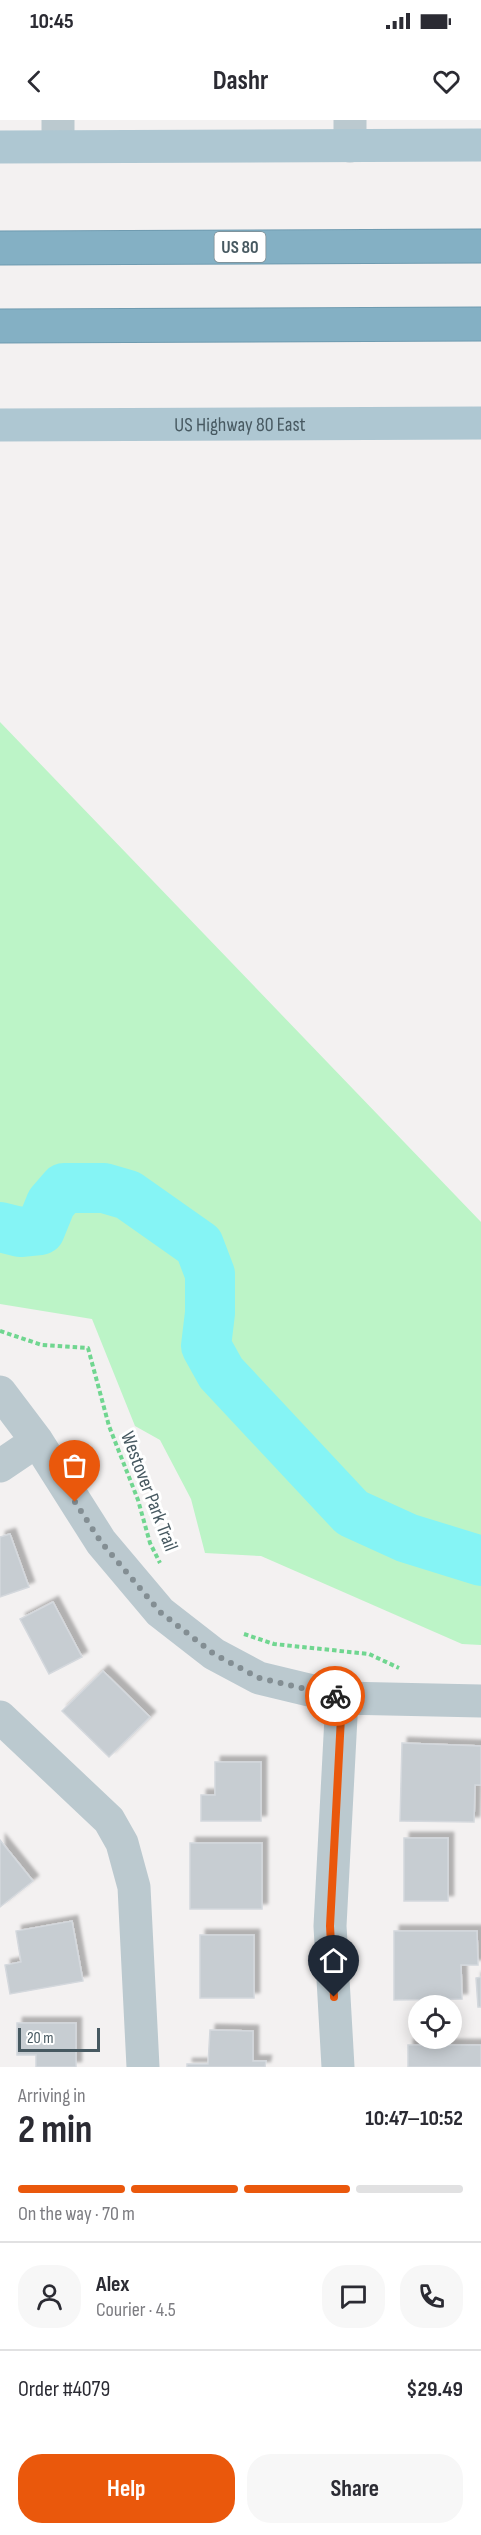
<!DOCTYPE html>
<meta charset="utf-8">
<style>
:root{--surface:#fff;--page:#f7f7f7;--text:#2b2b33;--muted:#7c7c81;--line:#e1e1e2;--accent:#ea580c}
body{margin:0;font-family:"Sofia Sans Condensed",sans-serif;background:var(--page);color:var(--text);height:100vh;display:flex;flex-direction:column;font-size:22px;white-space:nowrap}
*{box-sizing:border-box;margin:0}
p{font-size:20px;color:var(--muted)}
.icon{flex:none;width:33px;height:33px;fill:none;stroke:currentColor;stroke-width:2;stroke-linecap:round;stroke-linejoin:round}
.map{position:relative;height:1947px;overflow:hidden}
.panel{display:flex;flex-direction:column;background:var(--surface);flex:1}
.panel>*{flex:none}
.tools{position:absolute;left:408px;top:1875px;display:grid;gap:12px}
.tools a{display:grid;place-items:center;width:54px;height:54px;border-radius:50%;background:var(--surface);box-shadow:0 3px 15px #0003;font-size:30px}
.scale{position:absolute;left:18px;bottom:15px;width:82px;box-sizing:border-box;padding-left:6px;border:3px solid #475961;border-top:0;font-size:16px;line-height:21px;white-space:nowrap;color:#475961;-webkit-text-stroke:4px #fff;paint-order:stroke}
.pin{position:absolute;display:grid;place-items:center;width:51px;height:51px;color:#fff;margin:-62px -26px;border-radius:50% 50% 50% 0;rotate:-45deg;box-shadow:0 0 6px #0007}
.pin .icon{rotate:45deg}
.courier{position:absolute;display:grid;place-items:center;width:60px;height:60px;margin:-30px;border:4px solid #ea580c;border-radius:50%;background:#fff;color:#222;box-shadow:0 2px 8px #0007}
.overview em{font-style:normal;font-weight:700}
.overview div{display:flex;flex-direction:column-reverse}
.overview{display:flex;align-items:center;justify-content:space-between;height:102px;padding:0 18px}
h1{font-size:39px;font-weight:700;line-height:45px}
.bar{display:grid;grid-template-columns:repeat(4,1fr);gap:9px 6px;align-content:center;height:72px;padding:0 18px}
.bar i{height:8px;border-radius:4px;background:var(--line)}
.bar .current{background:var(--accent)}
.bar p{grid-column:span 4}
.line{display:flex;align-items:center;gap:15px;padding:0 18px;border-top:2px solid var(--line)}
.line div{flex:1}
.round{display:grid;place-items:center;flex:none;width:63px;height:63px;border-radius:24px;background:var(--page)}
.primary-button{display:flex;gap:12px;margin-top:auto;padding:12px 18px}
.primary-button a{flex:1;height:69px;border-radius:24px;background:var(--accent);color:#fff;font-size:24px;font-weight:700;line-height:69px;text-align:center}
.primary-button a+a{background:var(--page);color:var(--text)}
.status{display:flex;justify-content:space-between;align-items:center;height:42px;padding:0 30px;background:var(--surface);direction:ltr}
.status svg{height:16px;fill:currentColor}
header{display:flex;justify-content:space-between;align-items:center;height:78px;padding:0 18px;background:var(--surface);font-size:27px;font-weight:700}
.map>svg:first-child{display:block}
.green{fill:#bcf4c7}
.lines{fill:none;stroke-linecap:round;stroke-linejoin:round}
.river{stroke:#85f4f5;stroke-width:50}
.building{fill:#c7cdd2;stroke:#d4d8dd;stroke-width:1.5;filter:url(#shadow)}
.highway-casing{stroke:#6f9bb0;stroke-width:35}
.path{stroke:#70d690;stroke-width:4;stroke-dasharray:4.5 3;stroke-linecap:butt}
.minor{stroke:#bbc9cf;stroke-width:33}
.major{stroke:#aec7d2;stroke-width:33}
.highway{stroke:#84b0c4;stroke-width:33}
.done{stroke:#838e93;stroke-width:6;stroke-dasharray:0 10.8}
.route{stroke:#ea580c;stroke-width:8}
.labels{text-anchor:middle;stroke-width:6;stroke-linejoin:round;paint-order:stroke}
.shield{fill:#fff;stroke:#7e8b90;stroke-width:1.5}
.shield-label{font-size:18px;font-weight:bold;fill:#475961}
.street-label{font-size:20px;fill:#475961;stroke:#fff}
</style>
<div class="status"><b>10:45</b><svg viewBox="0 0 49 12"><path d="M0 12V9h3v3zM5 12V6h3v6zM10 12V3h3v9zM15 12V0h3v12zM26 1h20v11H26zM47 4h2v5h-2z"/></svg></div>
<header><svg class="icon" aria-label="back" viewBox="0 0 24 24"><path d="M15 5l-7 7 7 7"/></svg>Dashr<svg class="icon" aria-label="heart" viewBox="0 0 24 24"><path d="M12 20l-8-8c-3-5 5-10 8-4 3-6 11-1 8 4z"/></svg></header>
<div class="map">
<svg width="481" height="1947" viewBox="0 0 481 1947">
<defs>
<filter id="shadow"><feDropShadow dx="5.5" dy="-5.5" stdDeviation="1.5" flood-color="#0004"/></filter>
</defs>
<rect width="100%" height="100%" fill="#f3f1f1"/>
<path class="green" d="M0,602L481,1102V1525L462,1524L261,1436L205,1433L191,1379L160,1320L135,1306L92,1199L0,1184Z"/>
<g class="lines">
<path class="river" d="M0,1107L20,1112L40,1110L51,1083L64,1068H104L128,1075L199,1125L210,1154V1193L206,1226L221,1253L352,1393L407,1418L481,1441"/>
</g>
<path class="building" d="M10,1414L29,1467L0,1477V1417Z
M53,1482L82,1537L49,1554L20,1499Z
M103,1551L150,1597L109,1637L62,1591Z
M402,1623L481,1626V1665H475L474,1702L400,1701Z
M215,1642H261V1701H201V1675H215Z
M404,1718H448V1781H404Z
M0,1720L33,1761L0,1787Z
M190,1723H262V1789H190Z
M72,1801L83,1861L10,1874L5,1845L21,1842L16,1811Z
M394,1811H477L478,1845H461L462,1879L394,1880Z
M200,1815H254V1878H200Z
M481,1857V1887H478L476,1858Z
M17,1903H76V1947H36V1935H17Z
M210,1910L253,1911V1941H266L265,1947H187V1944H208Z
M408,1925H481V1947H408Z"/>
<g class="lines">
<g class="highway-casing">
<path id="highway" d="M0,128L481,126
M0,206L481,204"/>
</g>
<path class="path" d="M0,1211L42,1225L88,1228L109,1306L138,1380L150,1423L160,1443
M244,1514L274,1524L369,1534L399,1548"/>
<path class="minor" d="M58,26V0
M350,26V0
M0,1272L37,1321L101,1422L160,1492L214,1534L259,1558L342,1578L481,1581
M0,1346L37,1321
M0,1597L109,1700L122,1723L134,1767L143,1947
M338,1947L330,1806L342,1578"/>
<g class="major">
<path d="M0,27L481,25"/>
<path id="s1" d="M0,305L481,303"/>
</g>
<use href="#highway" class="highway"/>
</g>
<g class="lines">
<path class="done" d="M75,1382L101,1422L160,1492L214,1534L259,1558L335,1576"/>
<path class="route" d="M334,1877L330,1806L342,1578L335,1576"/>
</g>
<g class="labels">
<rect class="shield" x="214.5" y="112" width="51" height="30" rx="4.5"/>
<g class="shield-label">
<text x="240" y="133">US 80</text>
</g>
<g class="street-label">
<text dy="7" stroke="none"><textPath href="#s1" startOffset="240">US Highway 80 East</textPath></text>
<text transform="translate(150 1371) rotate(69)" y="7">Westover Park Trail</text>
</g>
</g>
</svg>
<div class="tools">
<a><svg class="icon" aria-label="locate" viewBox="0 0 24 24"><circle cx="12" cy="12" r="6"/><path d="M12 2v4M12 18v4M2 12h4M18 12h4"/></svg></a>
</div>
<div class="scale">20 m</div>
<div class="pin" style="left:75px;top:1382px;background:#ea580c"><svg class="icon" aria-label="bag" viewBox="0 0 24 24"><path d="M5 8h14l-1 12H6zM9 8a3 3 0 0 1 6 0"/></svg></div>
<div class="pin" style="left:334px;top:1877px;background:#1f2937"><svg class="icon" aria-label="home" viewBox="0 0 24 24"><path d="M3 11l9-7 9 7M6 9v11h12V9"/></svg></div>
<div class="courier" style="left:335px;top:1576px"><svg class="icon" aria-label="bike" viewBox="0 0 24 24"><circle cx="6" cy="16" r="4"/><circle cx="18" cy="16" r="4"/><path d="M6 16l4-8h5l3 8M10 8l3 8H6M13 5h3"/></svg></div>
</div>
<section class="panel">
<div class="overview"><div><h1>2 min</h1><p>Arriving in</p></div><em>10:47–10:52</em></div>
<div class="bar"><i class="current"></i><i class="current"></i><i class="current"></i><i></i><p>On the way · 70 m</p></div>
<div class="line" style="height:108px"><a class="round"><svg class="icon" aria-label="person" viewBox="0 0 24 24"><circle cx="12" cy="8" r="4"/><path d="M4 21q1-7 8-7t8 7"/></svg></a><div><b>Alex</b><p>Courier · 4.5</p></div><a class="round"><svg class="icon" aria-label="chat" viewBox="0 0 24 24"><path d="M4 5h16v11H9l-5 4z"/></svg></a><a class="round"><svg class="icon" aria-label="phone" viewBox="0 0 24 24"><path d="M5 4h4l2 5-3 2q2 4 5 5l2-3 5 2v4C11 20 4 13 5 4z"/></svg></a></div>
<div class="line" style="height:78px"><div>Order #4079</div><b>$29.49</b></div>
<div class="primary-button"><a>Help</a><a>Share</a></div>
</section>
